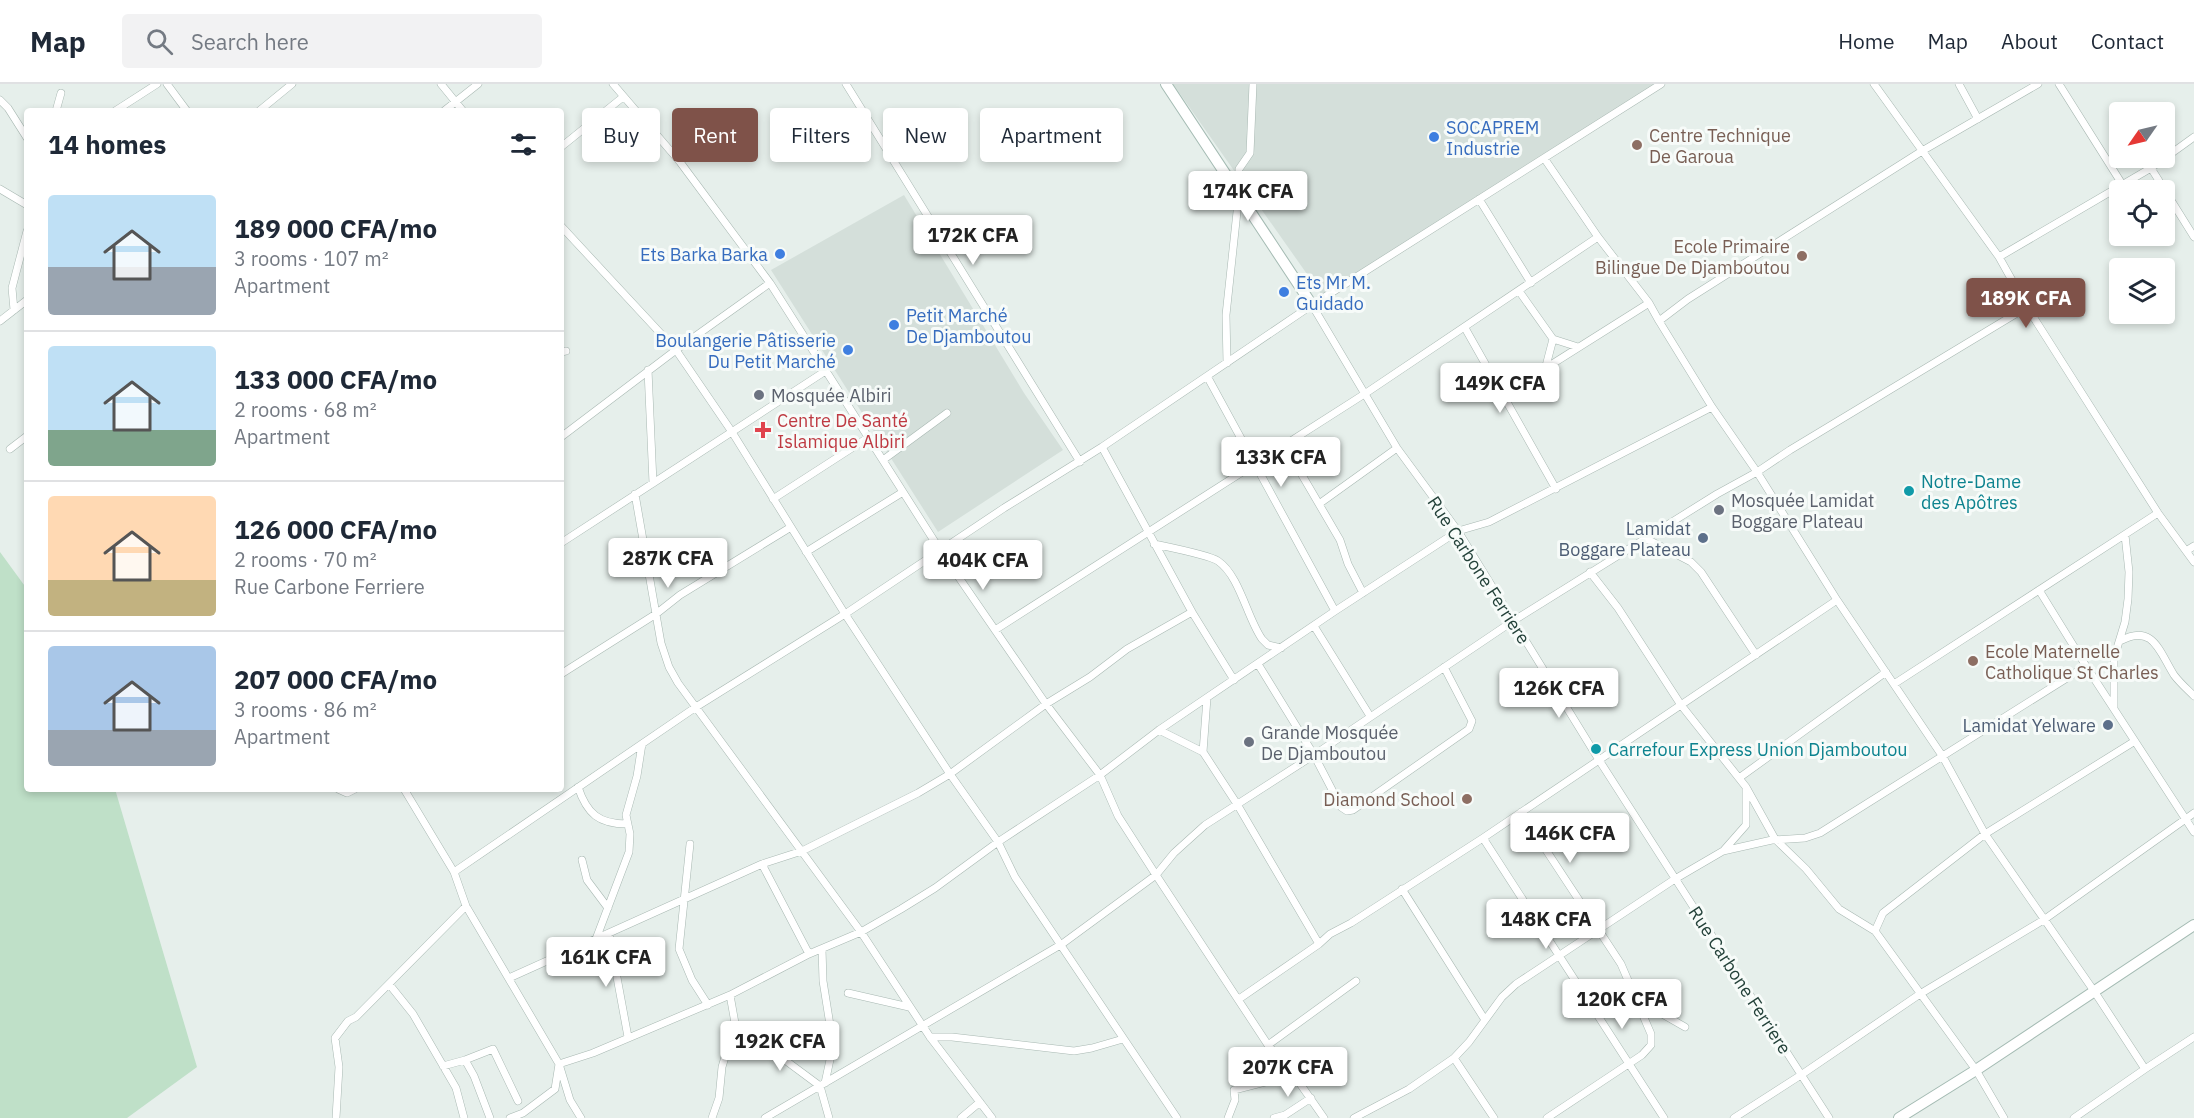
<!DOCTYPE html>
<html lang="en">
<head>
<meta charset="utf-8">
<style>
  :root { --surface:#fff; --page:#f2f2f3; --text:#1f2937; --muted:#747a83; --line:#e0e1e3; --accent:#7f5249 }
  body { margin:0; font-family:"IBM Plex Sans",sans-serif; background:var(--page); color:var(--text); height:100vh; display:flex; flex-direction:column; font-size:22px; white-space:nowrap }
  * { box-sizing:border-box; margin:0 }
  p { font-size:20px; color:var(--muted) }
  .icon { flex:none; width:33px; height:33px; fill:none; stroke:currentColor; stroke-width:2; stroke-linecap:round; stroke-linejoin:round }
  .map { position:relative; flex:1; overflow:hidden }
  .sheet { position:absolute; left:24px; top:24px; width:540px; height:684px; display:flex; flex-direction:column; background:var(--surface); border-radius:6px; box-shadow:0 3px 9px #0003 }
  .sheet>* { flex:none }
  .top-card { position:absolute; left:582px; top:24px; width:570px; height:54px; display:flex; gap:12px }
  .needle { width:39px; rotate:236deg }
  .tools { position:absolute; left:2109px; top:18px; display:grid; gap:12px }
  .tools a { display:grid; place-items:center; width:66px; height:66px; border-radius:6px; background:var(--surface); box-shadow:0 3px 9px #0003; font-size:30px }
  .price { position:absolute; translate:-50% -51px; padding:0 14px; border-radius:6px; background:#fff; color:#222; font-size:20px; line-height:39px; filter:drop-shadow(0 2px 3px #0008) }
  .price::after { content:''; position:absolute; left:50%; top:36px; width:18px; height:14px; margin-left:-9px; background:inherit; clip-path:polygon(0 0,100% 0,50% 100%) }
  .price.active { background:var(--accent); color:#fff }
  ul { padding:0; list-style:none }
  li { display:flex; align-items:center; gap:18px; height:150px; padding:0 24px }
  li+li { border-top:2px solid var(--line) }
  li span { display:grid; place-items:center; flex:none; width:168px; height:120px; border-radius:6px; color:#555 }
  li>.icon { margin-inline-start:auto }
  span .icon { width:72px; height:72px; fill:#fffc; stroke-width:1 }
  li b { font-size:26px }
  h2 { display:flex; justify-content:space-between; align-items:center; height:72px; padding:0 24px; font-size:26px }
  .chip { padding:0 21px; border-radius:6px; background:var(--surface); box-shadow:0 3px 9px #0003; font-size:21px; line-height:54px }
  .chip.active { background:var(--accent); color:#fff }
  header { display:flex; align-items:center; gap:36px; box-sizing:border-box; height:84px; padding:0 30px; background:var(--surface); border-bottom:2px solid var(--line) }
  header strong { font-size:28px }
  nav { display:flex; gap:33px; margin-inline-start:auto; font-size:21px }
  .search { width:420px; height:54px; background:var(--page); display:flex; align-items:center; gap:15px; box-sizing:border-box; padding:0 21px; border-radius:6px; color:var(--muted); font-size:22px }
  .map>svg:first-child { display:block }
</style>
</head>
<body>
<header>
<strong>Map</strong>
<div class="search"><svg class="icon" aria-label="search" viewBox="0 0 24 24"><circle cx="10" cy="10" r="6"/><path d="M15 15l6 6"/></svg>Search here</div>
<nav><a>Home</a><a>Map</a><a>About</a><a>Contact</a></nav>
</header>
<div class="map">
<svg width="2194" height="1034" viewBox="0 0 2194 1034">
  <rect width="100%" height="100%" fill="#e6efeb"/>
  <!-- built -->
  <path fill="#d4dfda" d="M 1173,0 L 1655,0 L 1326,217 Z
    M 904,111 L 1024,309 L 1063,366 L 938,448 L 771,186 Z"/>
  <!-- green -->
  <path fill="#bfe0c8" d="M 0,468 L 27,505 L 27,705 L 115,705 L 197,983 L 127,1034 L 0,1034 Z"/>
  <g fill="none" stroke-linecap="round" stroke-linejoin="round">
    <!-- street casing -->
    <g stroke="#a8b8b2" stroke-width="8">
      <path id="street" d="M 167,0 L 187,27
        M 441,0 L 463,27
        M 613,0 L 680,78 L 770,199 L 940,466 L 1046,620 L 1100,691 L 1118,732 L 1156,791 L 1268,961 L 1294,991 L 1324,1034
        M 846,0 L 1080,378
        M 1874,0 L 1999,173 L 2027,223 L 2158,429 L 2194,478
        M 1959,0 L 1978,35
        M 2038,0 L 1922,67 L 1688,215 L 1659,237 L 1712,323 L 1757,388 L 1837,516 L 1943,673 L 1985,750 L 2094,907 L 2145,985 L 2194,953
        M 2059,0 L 2122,100
        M 0,16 L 8,24 L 27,54
        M 56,27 L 61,9
        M 115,27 L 157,0
        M 259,27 L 292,0
        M 444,27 L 478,0
        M 561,63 L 623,13
        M 1544,74 L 1598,153 L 1649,219 L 1659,237
        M 2151,84 L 2194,153
        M 0,105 L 27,121
        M 1479,115 L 1531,199
        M 561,142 L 676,266 L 732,348 L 845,530 L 950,690 L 998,758 L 1015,793 L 1177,1034
        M 1999,173 L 2151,84 L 2194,53
        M 1519,207 L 1553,255 L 1578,263
        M 1312,221 L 1397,364 L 1458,447 L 1599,676 L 1829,1034
        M 14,226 L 12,204 L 27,147
        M 0,237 L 27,216
        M 1465,244 L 1556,405
        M 561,268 L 566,267
        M 1227,279 L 1226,231 L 1239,109 L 1239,85 L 1250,69 L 1253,0
        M 1546,282 L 1553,255
        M 648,286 L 653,399
        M 1207,292 L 1335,527
        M 1503,311 L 1649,219
        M 561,353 L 676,266 L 770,199
        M 1285,362 L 1340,456 L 1348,480 L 1363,509
        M 1102,363 L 1192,528 L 1234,596
        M 10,365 L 27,352
        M 883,376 L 947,329
        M 635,410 L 661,559 L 669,583 L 678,599 L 861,848 L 930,953 L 992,1034
        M 773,415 L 869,353
        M 1319,420 L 1397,364
        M 1645,454 L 1691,478 L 1701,488 L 1756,571
        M 561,459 L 827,286
        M 1154,460 C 1168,463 1209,471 1218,477 C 1240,492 1247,534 1262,555 L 1268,561 L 1281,564
        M 2186,467 L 2194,462
        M 806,468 L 903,408
        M 1590,488 L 1618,524 L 1681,621 L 1746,703 L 1775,755 L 1806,785 L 1839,825 L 1875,847 L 1976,986 L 2004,1034
        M 2039,506 L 2086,582 L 2194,748
        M 1314,542 L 1370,632
        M 995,546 L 1366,309 L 1598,153
        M 2120,557 C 2153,539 2159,567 2174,591 C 2180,599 2187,605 2194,612
        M 1258,580 L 1314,671 L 1341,723 L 1347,727 L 1353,726 L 1469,645 L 1472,637 L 1444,583
        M 561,590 L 656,530 L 680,511 L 791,443
        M 1894,600 L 2158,429
        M 2114,623 L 2114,574 L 2125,538 L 2128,515 L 2129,488 L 2125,451
        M 1159,646 L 1203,668 L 1237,720 L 1319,860
        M 1203,668 L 1207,614
        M 1739,694 L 1886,588
        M 578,703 C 587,730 599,740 627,740
        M 338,705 L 347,709 L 355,705
        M 404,705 L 454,788 L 466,822 L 559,980 L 570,1016 L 581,1034
        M 1521,728 L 1621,880 L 1651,950 L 1651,961 L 1642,971 L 1547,1034
        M 1483,754 L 1664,1034
        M 690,760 L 679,865 L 692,896 L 708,921
        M 1724,766 L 1746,741 L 1746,704
        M 582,776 L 587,796 L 608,824
        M 762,780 L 809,870
        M 454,788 L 696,623 L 845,530 L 1004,424 L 1102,363 L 1312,221 L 1661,0
        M 1402,805 L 1485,936
        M 1875,847 L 1883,829 L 1985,750 L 2135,657
        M 609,850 L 628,953
        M 596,855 L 629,768 L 630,750 L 626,731 L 637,692 L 642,660
        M 822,865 L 823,897 L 830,941 L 834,957 L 825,999
        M 509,894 L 762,780 L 802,767 L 918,709 L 950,690 L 1046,620 L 1090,593 L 1127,565 L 1192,528
        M 389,900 L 413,930 L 456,1004 L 464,1034
        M 848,909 L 909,923
        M 1239,915 L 1319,860 L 1330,850 L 1351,839 L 1483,754 L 1837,516
        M 1636,915 L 1685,943
        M 735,939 L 820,1002 L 829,1034
        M 930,953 L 952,953 L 1074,967 L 1092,964 L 1123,955
        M 1268,961 L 1356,897
        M 1454,974 L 1494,1034
        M 465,976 L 474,992 L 490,1034
        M 443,982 L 465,976 L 493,965 L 518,1017
        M 336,1034 L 339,983 L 335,954 L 348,937 L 356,933 L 466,822
        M 510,1034 L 523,1029 L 555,1005 L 559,980 L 593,969 L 730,911 L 809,870 L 861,848 L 901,825 L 935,804 L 998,758 L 1100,691 L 1159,646 L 1335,527 L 1458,447 L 1489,438 L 1712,323
        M 712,1034 L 719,1014 L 722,983 L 725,973 L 735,956 L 735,939 L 730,911
        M 765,1034 L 1062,860 L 1156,791 L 1174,769 L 1205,741 L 1314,671 L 1513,537 L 1717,410 L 1757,388 L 1790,366 L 2027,223
        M 961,1034 L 980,1018
        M 1228,1034 L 1235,1016 L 1234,1006 L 1294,991
        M 1274,1034 L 1285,1031 L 1311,1014
        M 1354,1034 L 1409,1005 L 1454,974 L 1469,958 L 1502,913 L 1516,900 L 1675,795 L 1723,767 L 1772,756 L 1805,754 L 1820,749 L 2086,582
        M 1734,1034 L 1801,991 L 1920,910 L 2045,835 L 2194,729
        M 2074,1034 L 2145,985"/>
    </g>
    <!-- secondary casing -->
    <g stroke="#a4bbb3" stroke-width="12">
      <path id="secondary" d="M 1166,0 L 1312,221
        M 1899,1034 L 1976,986 L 2194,841"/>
    </g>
    <!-- street -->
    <use href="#street" stroke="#fff" stroke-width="7"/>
    <!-- secondary -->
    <use href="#secondary" stroke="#fff" stroke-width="10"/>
  </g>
  <!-- markers -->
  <g fill="#3f7fe0" stroke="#f7fbf9" stroke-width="2">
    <circle cx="1434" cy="53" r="6"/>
    <circle cx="780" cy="170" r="6"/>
    <circle cx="1284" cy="208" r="6"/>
    <circle cx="894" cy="241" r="6"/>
    <circle cx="848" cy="266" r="6"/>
  </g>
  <g fill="#8d6e63" stroke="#f7fbf9" stroke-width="2">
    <circle cx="1637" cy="61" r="6"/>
    <circle cx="1802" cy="172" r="6"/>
    <circle cx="1973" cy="577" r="6"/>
    <circle cx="1467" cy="715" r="6"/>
  </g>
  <g fill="#6b7280" stroke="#f7fbf9" stroke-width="2">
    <circle cx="759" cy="311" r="6"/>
    <circle cx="1719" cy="426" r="6"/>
    <circle cx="1249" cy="658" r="6"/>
  </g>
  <path fill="#e0444e" stroke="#f7fbf9" stroke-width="2" d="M760 337h6v6h6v6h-6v6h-6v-6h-6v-6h6z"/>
  <g fill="#0f9aa8" stroke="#f7fbf9" stroke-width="2">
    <circle cx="1909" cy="407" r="6"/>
    <circle cx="1596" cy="665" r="6"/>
  </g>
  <g fill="#5c6f8a" stroke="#f7fbf9" stroke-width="2">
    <circle cx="1703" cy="454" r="6"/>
    <circle cx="2108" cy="641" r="6"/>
  </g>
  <g text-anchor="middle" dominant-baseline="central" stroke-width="6" stroke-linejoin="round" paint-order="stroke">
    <!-- shop labels -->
    <g font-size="18" fill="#366cbe" stroke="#f7fbf9" text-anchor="start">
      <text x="1446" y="43">SOCAPREM<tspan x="1446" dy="21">Industrie</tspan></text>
      <text x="768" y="170" text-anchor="end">Ets Barka Barka</text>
      <text x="1296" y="198">Ets Mr M.<tspan x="1296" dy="21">Guidado</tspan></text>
      <text x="906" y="231">Petit Marché<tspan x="906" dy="21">De Djamboutou</tspan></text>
      <text x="836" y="256" text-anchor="end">Boulangerie Pâtisserie<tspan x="836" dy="21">Du Petit Marché</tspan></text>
    </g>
    <!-- education labels -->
    <g font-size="18" fill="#785e54" stroke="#f7fbf9" text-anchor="start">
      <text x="1649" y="51">Centre Technique<tspan x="1649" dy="21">De Garoua</tspan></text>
      <text x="1790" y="162" text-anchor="end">Ecole Primaire<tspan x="1790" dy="21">Bilingue De Djamboutou</tspan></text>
      <text x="1985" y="567">Ecole Maternelle<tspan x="1985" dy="21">Catholique St Charles</tspan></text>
      <text x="1455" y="715" text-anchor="end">Diamond School</text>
    </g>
    <!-- worship labels -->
    <g font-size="18" fill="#5b616d" stroke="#f7fbf9" text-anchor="start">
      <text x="771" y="311">Mosquée Albiri</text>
      <text x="1731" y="416">Mosquée Lamidat<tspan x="1731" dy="21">Boggare Plateau</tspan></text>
      <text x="1261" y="648">Grande Mosquée<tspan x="1261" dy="21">De Djamboutou</tspan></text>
    </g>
    <!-- health labels -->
    <g font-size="18" fill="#be3a42" stroke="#f7fbf9" text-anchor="start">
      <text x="777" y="336">Centre De Santé<tspan x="777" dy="21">Islamique Albiri</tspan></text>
    </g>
    <!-- culture labels -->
    <g font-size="18" fill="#0d838f" stroke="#f7fbf9" text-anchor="start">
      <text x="1921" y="397">Notre-Dame<tspan x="1921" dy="21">des Apôtres</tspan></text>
      <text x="1608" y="665">Carrefour Express Union Djamboutou</text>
    </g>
    <!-- service labels -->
    <g font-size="18" fill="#4e5e75" stroke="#f7fbf9" text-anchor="end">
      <text x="1691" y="444">Lamidat<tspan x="1691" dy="21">Boggare Plateau</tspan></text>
      <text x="2096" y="641">Lamidat Yelware</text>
    </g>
    <!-- street labels -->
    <g font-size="18" fill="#24423a" stroke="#f7fbf9">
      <text transform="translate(1479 486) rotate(57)">Rue Carbone Ferriere</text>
      <text transform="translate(1740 896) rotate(57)">Rue Carbone Ferriere</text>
    </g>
  </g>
</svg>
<div class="tools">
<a><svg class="needle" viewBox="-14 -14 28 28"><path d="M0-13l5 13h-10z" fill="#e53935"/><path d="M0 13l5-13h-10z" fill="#747a83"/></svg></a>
<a><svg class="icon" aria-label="locate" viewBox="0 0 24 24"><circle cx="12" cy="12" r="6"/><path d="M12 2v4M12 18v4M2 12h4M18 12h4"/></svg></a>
<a><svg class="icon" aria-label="layers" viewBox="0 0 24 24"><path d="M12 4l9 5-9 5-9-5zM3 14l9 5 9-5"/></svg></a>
</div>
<b class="price" style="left:1248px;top:138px">174K CFA</b>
<b class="price" style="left:973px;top:182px">172K CFA</b>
<b class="price active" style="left:2026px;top:245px">189K CFA</b>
<b class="price" style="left:1500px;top:330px">149K CFA</b>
<b class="price" style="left:1281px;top:404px">133K CFA</b>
<b class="price" style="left:668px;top:505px">287K CFA</b>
<b class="price" style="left:983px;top:507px">404K CFA</b>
<b class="price" style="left:1559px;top:635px">126K CFA</b>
<b class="price" style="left:1570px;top:780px">146K CFA</b>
<b class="price" style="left:1546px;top:866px">148K CFA</b>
<b class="price" style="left:606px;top:904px">161K CFA</b>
<b class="price" style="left:1622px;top:946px">120K CFA</b>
<b class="price" style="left:780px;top:988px">192K CFA</b>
<b class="price" style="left:1288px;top:1014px">207K CFA</b>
<div class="top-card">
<a class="chip">Buy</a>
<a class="chip active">Rent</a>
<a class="chip">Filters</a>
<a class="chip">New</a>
<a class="chip">Apartment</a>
</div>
<section class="sheet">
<h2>14 homes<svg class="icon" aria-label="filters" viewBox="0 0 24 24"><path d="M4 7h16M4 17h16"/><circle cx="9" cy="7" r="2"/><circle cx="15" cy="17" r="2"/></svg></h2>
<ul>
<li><span style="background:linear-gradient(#bfe0f5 60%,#9aa5b1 0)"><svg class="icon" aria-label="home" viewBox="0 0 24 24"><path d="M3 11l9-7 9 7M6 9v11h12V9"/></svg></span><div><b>189 000 CFA/mo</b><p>3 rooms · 107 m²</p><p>Apartment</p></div></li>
<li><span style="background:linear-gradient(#bfe0f5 70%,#7fa58c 0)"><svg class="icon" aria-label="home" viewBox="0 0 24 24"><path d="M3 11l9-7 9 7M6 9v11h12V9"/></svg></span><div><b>133 000 CFA/mo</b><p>2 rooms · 68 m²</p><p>Apartment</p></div></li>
<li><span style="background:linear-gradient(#ffd9b3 70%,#c2b280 0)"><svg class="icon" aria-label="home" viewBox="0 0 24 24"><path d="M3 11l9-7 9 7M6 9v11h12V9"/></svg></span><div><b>126 000 CFA/mo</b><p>2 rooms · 70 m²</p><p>Rue Carbone Ferriere</p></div></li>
<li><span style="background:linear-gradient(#a9c7e8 70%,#9aa5b1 0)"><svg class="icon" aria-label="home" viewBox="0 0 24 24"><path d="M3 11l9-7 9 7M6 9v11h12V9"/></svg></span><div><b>207 000 CFA/mo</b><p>3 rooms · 86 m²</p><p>Apartment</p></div></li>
</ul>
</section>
</div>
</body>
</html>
